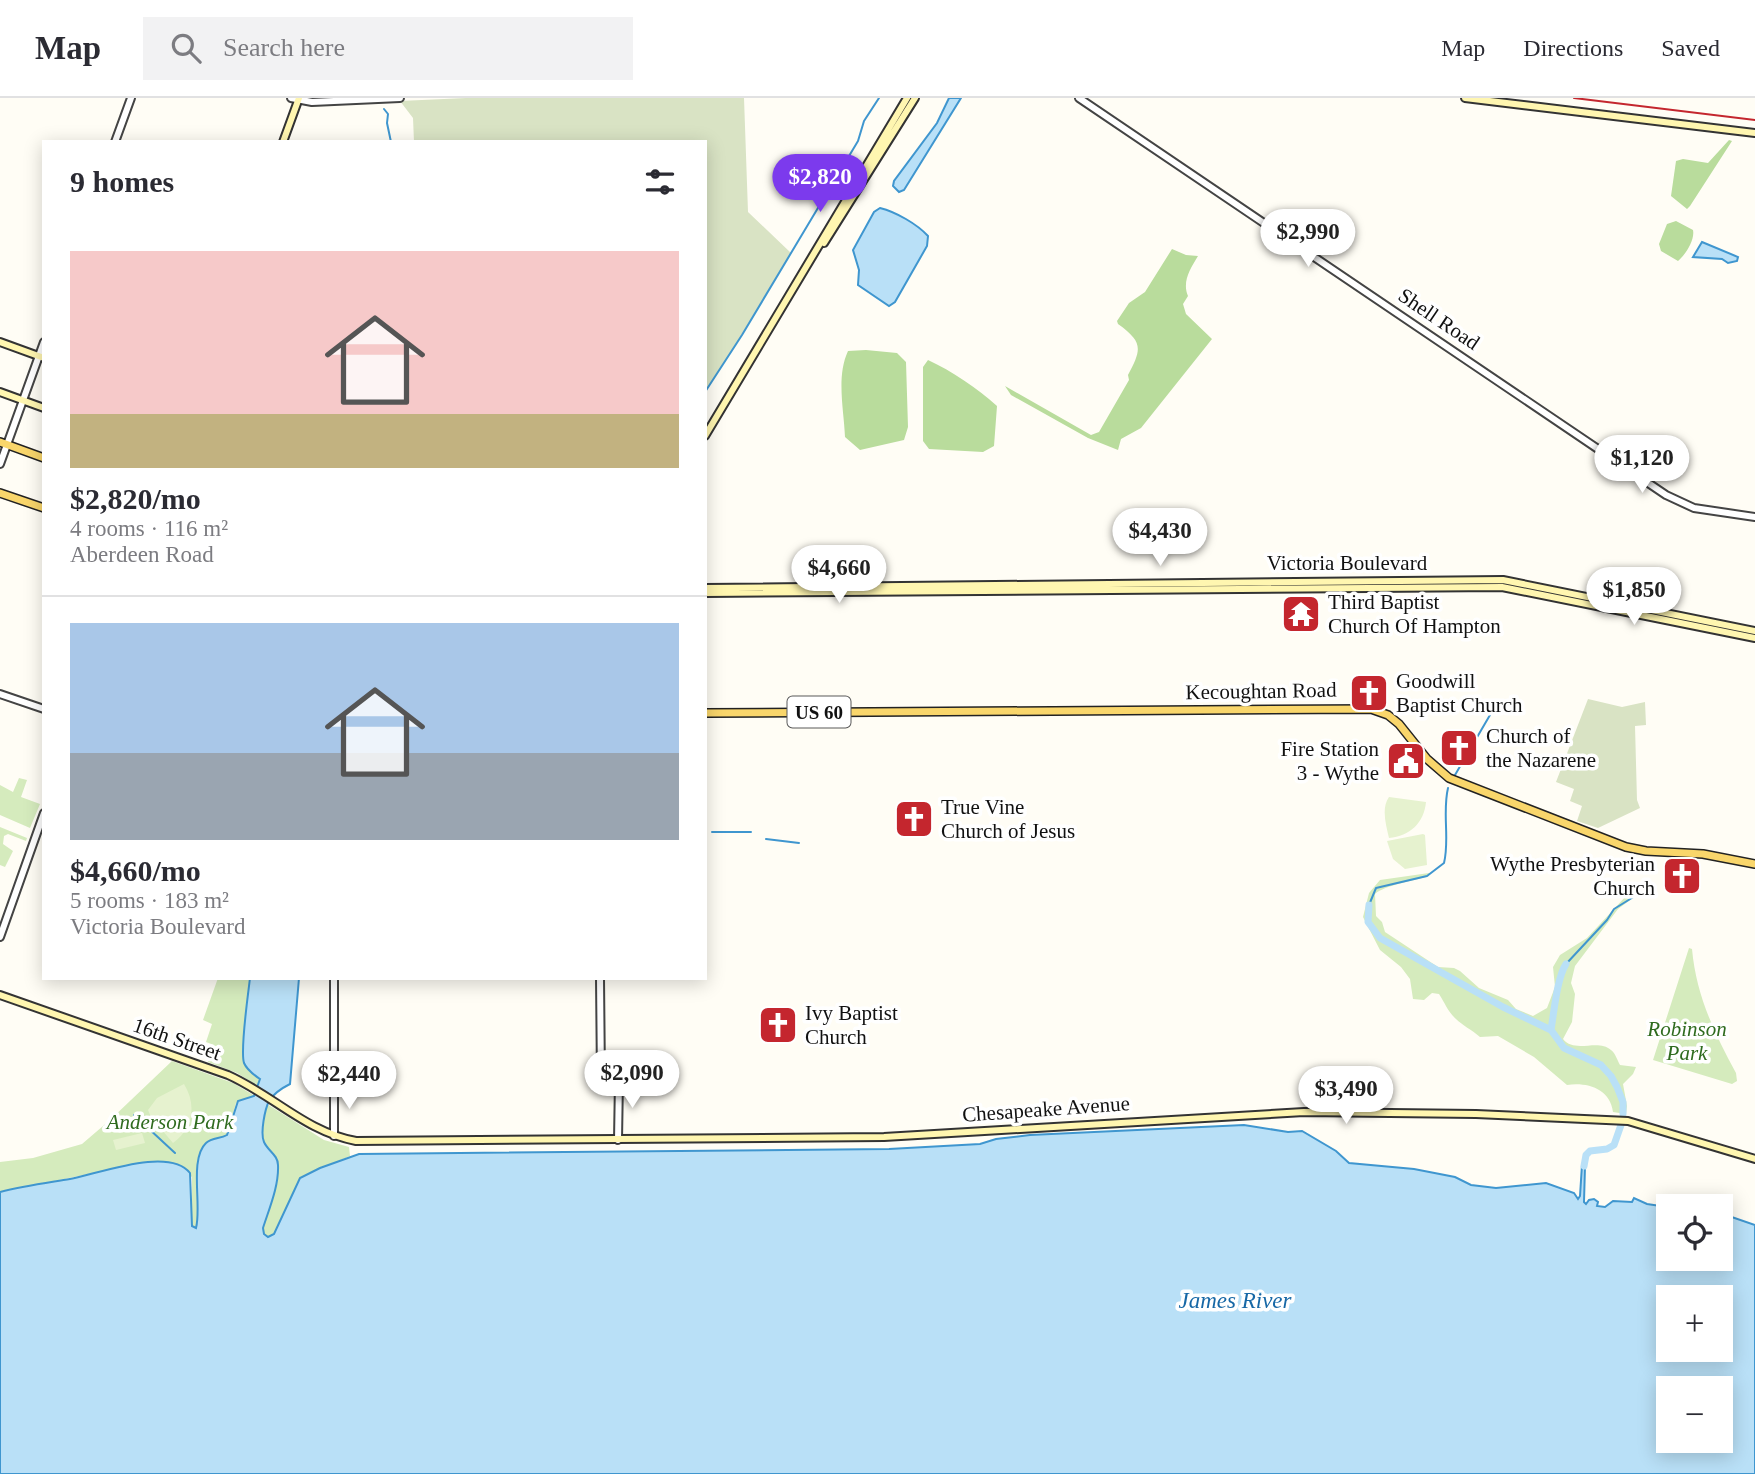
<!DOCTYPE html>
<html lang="en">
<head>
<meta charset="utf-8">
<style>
  :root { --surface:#fff; --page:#f2f2f3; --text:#2b2b33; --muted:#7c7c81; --line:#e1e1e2; --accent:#7c3aed }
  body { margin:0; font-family:"Times New Roman",serif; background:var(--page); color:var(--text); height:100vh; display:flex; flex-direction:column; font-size:26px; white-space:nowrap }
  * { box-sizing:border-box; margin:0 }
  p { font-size:23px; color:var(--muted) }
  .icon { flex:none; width:38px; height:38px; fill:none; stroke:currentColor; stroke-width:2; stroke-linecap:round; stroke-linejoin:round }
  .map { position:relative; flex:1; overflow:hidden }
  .drawer { position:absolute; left:42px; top:42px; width:665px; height:840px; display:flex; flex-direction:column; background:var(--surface); border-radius:0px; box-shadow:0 4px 18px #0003 }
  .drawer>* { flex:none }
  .tools { position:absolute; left:1656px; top:1096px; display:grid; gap:14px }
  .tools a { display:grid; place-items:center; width:77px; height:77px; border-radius:0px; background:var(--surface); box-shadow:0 4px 18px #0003; font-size:35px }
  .price { position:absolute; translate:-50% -60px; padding:0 16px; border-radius:24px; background:#fff; color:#222; font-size:23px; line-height:46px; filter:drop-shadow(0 2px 4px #0008) }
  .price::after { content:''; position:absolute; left:50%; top:42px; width:21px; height:16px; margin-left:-10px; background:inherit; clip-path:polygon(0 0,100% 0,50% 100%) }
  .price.current { background:var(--accent); color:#fff }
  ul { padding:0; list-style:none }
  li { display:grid; align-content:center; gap:14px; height:371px; padding:0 28px }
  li+li { border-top:2px solid var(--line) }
  li span { display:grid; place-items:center; height:217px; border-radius:0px; color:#555 }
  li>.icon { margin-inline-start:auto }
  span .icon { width:126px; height:126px; fill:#fffc; stroke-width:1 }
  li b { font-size:30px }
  h2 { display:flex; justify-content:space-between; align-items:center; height:84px; padding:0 28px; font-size:30px }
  header { display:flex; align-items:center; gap:42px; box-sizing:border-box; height:98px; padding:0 35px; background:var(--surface); border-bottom:2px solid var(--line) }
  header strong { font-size:33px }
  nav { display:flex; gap:38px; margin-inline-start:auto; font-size:24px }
  .search { width:490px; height:63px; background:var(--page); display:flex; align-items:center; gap:18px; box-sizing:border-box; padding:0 24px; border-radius:0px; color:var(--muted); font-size:26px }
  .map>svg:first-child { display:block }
</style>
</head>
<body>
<header>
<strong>Map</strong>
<div class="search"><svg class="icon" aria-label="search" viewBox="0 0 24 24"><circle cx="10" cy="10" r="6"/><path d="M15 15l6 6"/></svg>Search here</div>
<nav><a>Map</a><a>Directions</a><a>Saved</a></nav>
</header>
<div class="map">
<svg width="1755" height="1376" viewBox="0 0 1755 1376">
  <rect width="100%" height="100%" fill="#fffdf5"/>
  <!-- green -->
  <path fill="#d5ebbd" d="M 19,680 L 27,682 L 21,699 L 40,706 L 30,730 L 0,717 L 0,687 L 13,694 Z
    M 0,729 L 27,740 L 26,743 L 8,736 L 4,738 L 3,746 L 13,753 L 5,769 L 0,767 Z
    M 1429,775 L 1429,778 C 1414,783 1385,787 1375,796 L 1376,818 L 1382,824 L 1385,834 L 1438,869 L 1454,870 L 1460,873 L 1479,890 L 1508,902 L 1516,911 L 1533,918 L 1547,910 L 1555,889 L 1553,869 L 1560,857 L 1587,840 L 1627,797 L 1637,797 L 1618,811 L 1575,868 L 1571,885 L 1575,896 L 1572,924 L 1563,941 C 1575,956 1598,940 1611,952 C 1616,956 1617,962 1620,967 L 1636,969 L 1633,976 L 1623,986 L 1627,1008 L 1626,1016 L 1613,1014 C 1610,991 1588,984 1567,987 L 1534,959 L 1498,938 L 1480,939 C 1472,932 1462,927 1456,921 C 1448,914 1445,905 1439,896 L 1432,895 L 1424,902 L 1413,901 L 1410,881 L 1401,869 L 1380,852 L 1363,819 L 1369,795 L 1380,782 Z
    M 1689,850 L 1692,851 C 1696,896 1714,935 1736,975 L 1737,983 L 1732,986 L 1653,962 Z
    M 218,880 L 250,880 L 245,920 L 254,977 L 260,981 L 259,989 L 237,975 L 208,964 L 214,947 L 206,944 L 212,926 L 203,922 Z
    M 172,963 L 233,985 L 255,998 L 236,1005 L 227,1037 L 207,1044 L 196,1130 L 192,1128 L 192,1079 L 176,1067 L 148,1064 L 0,1094 L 0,1064 L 33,1060 L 82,1046 L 110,1022 Z
    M 267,1006 L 324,1042 L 349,1049 L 350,1058 L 300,1080 L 274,1136 L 268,1139 L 264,1136 L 263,1130 L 275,1091 L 277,1062 L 263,1041 L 263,1023 Z"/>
  <!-- forest -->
  <path fill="#b9dc9c" d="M 1729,42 L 1732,43 L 1690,108 L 1687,111 L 1671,98 L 1676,63 L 1683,61 L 1708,65 Z
    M 1676,123 L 1693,132 C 1695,142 1686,156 1678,163 L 1661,153 L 1659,146 L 1667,126 Z
    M 1172,151 L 1186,157 L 1198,158 C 1190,171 1182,184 1188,198 L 1183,206 L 1186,216 L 1212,241 L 1141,330 L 1121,341 L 1118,352 L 1088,340 L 1011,297 L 1005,288 L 1091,337 L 1099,334 L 1129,282 L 1128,277 C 1142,251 1143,244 1118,226 L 1117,223 L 1129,205 L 1145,194 Z
    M 866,252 L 897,255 L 906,264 L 908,329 L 904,342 L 860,352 L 845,339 C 844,312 836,279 848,253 Z
    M 928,262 C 952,273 977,290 997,308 L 994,348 L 983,354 L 929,351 L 923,343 L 923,269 Z"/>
  <!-- cemetery -->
  <path fill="#d9e3c4" d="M 466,0 L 744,0 L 748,114 L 791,155 L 742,237 L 705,294 L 705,44 L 414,44 L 413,20 L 400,3 Z
    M 1588,601 L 1622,609 L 1645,604 L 1646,627 L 1635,628 L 1637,702 L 1640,710 L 1598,730 L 1577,723 L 1582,708 L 1570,703 L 1574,691 L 1556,684 Z"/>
  <!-- pitch -->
  <path fill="#e6f2cf" d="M 1389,699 L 1426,704 C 1424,725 1410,738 1389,740 C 1386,727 1381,710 1389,699 Z
    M 1423,736 L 1425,737 L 1427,767 L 1405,771 L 1393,761 L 1387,743 Z
    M 184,986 C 197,1007 193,1030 173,1045 L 151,1019 L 148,1012 L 157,1000 Z
    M 142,1035 L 145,1045 L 116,1052 L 113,1042 Z"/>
  <!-- water -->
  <path fill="#b9e0f7" stroke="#3f96cf" stroke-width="2" fill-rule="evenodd" d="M 949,0 L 961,0 L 904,92 L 899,94 L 893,88 L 894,83 L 937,25 Z
    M 880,110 C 896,114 917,126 928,138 L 927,148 L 895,204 L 889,208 L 858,187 L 859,172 L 853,152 L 874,114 Z
    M 1702,144 L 1738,159 L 1737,163 L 1728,165 L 1722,161 L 1693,159 Z
    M 250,880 L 299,880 L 290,986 C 282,990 274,995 269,1003 C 265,1011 260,1035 264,1044 C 268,1053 278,1057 278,1067 C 279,1088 269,1111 263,1130 L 264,1136 L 268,1139 L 274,1136 L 300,1080 L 320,1070 L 359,1056 L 889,1051 L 980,1046 L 996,1041 L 1030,1037 L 1244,1027 L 1288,1034 L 1302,1033 L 1336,1053 L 1349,1065 L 1414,1071 L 1455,1079 L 1471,1087 L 1496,1090 L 1546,1085 L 1574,1095 L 1578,1101 L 1580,1098 L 1582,1067 L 1585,1068 L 1584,1104 L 1586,1106 L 1589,1102 L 1594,1101 L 1598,1104 L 1597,1108 L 1605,1109 L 1613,1103 L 1632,1104 L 1634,1100 L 1647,1106 L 1668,1109 L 1668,1160 L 1720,1160 L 1720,1115 L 1755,1127 L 1755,1376 L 0,1376 L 0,1094 C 23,1088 46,1085 70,1081 C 98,1076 169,1048 190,1075 L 192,1128 L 196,1130 C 202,1108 189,1061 206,1045 C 212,1039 220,1041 227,1037 L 238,1003 L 254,998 L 260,981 C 254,977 247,972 244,965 C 240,952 248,897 250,880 ZM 1668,1199 L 1720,1199 L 1720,1251 L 1668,1251 ZM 1668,1290 L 1720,1290 L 1720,1342 L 1668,1342 Z"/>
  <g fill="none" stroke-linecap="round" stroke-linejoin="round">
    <!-- stream -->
    <path stroke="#3f96cf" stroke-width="2" d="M 384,11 L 388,16 L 387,25 L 391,44
      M 705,294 L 742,237 L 858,43 L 864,23 L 879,0
      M 1455,677 L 1490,617
      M 712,734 L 751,734
      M 766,741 L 799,745
      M 1369,807 L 1376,790 L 1427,778 L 1444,765 C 1450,741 1442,715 1448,690
      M 1566,866 L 1607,822 L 1614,811 L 1648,790
      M 134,1017 L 175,1055"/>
    <!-- river -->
    <path stroke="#b9e0f7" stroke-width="7" d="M 1369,807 L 1368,824 L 1380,840 L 1503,909 L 1551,932 L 1564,950 L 1601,967 L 1611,978 L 1617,989 L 1623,1004 L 1623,1016
      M 1551,932 C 1554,914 1557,880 1566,866
      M 1584,1068 L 1586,1057 L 1590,1053 L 1607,1051 L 1614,1047 L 1621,1027"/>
    <!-- tertiary casing -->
    <g stroke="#444" stroke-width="10">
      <path id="tertiary" d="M 291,0 L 312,4 L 400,0
        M 1079,0 L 1666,397 L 1694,410 L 1755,419
        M 115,44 L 131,0
        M 0,366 L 44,244
        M 0,596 L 44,611
        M 0,839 L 44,715
        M 600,880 L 601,982 L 619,982 L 618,1042
        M 334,1038 L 334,880"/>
    </g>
    <!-- secondary casing -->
    <g stroke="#333" stroke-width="10">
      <path id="secondary" d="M 1465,0 L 1755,35
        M 283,44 L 299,0
        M 824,145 L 915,0
        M 0,244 L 44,260
        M 0,294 L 44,310
        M 705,338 L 907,0
        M 705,490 L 1503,482 L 1755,533
        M 705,495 L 1502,489 L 1755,540
        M 0,897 L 228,977 C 273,997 306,1034 356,1043 L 884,1039 L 1304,1014 L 1476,1016 L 1628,1023 L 1755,1061"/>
    </g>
    <!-- primary casing -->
    <g stroke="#222" stroke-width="10">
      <path id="primary" d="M 0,344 L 44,360
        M 0,395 L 44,410
        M 705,615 L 1371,611 L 1388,617 L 1399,626 L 1427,661 L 1449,680 L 1626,749 L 1646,753 L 1703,756 L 1755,766"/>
    </g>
    <!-- tertiary -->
    <use href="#tertiary" stroke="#fff" stroke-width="6"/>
    <!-- secondary -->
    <use href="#secondary" stroke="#fff6b0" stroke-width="6"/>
    <!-- primary -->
    <use href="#primary" stroke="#f9d66b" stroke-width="7"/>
    <!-- rail -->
    <path stroke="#c4262e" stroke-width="2" d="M 1574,0 L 1755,22"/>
  </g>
  <!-- icons -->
  <defs>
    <g id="temple-square" transform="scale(2.0125)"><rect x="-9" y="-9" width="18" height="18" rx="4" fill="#c4262e" stroke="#fff"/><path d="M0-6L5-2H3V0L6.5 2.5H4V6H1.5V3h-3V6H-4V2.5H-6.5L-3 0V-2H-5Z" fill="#fff"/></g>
    <g id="church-square" transform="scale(2.0125)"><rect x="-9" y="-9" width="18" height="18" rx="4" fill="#c4262e" stroke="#fff"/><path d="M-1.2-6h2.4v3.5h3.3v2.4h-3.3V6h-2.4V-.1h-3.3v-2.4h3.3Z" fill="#fff"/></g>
    <g id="civic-square" transform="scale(2.0125)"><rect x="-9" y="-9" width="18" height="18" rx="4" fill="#c4262e" stroke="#fff"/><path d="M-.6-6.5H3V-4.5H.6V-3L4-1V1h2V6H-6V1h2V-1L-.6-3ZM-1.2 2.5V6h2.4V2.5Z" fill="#fff"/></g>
  </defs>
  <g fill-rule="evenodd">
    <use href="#temple-square" x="1301" y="516"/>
    <use href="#church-square" x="1369" y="595"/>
    <use href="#church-square" x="1459" y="650"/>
    <use href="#civic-square" x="1406" y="663"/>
    <use href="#church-square" x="914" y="721"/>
    <use href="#church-square" x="1682" y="778"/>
    <use href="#church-square" x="778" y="927"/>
  </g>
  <g text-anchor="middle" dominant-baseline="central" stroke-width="7" stroke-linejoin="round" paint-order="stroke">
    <!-- shield labels -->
    <rect fill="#fff" stroke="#585858" stroke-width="2" x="787.5" y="598.5" width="63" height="31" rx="5"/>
    <g font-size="19" font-weight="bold" fill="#111">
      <text x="819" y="614">US 60</text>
    </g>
    <!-- street labels -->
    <g font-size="21" fill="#111" stroke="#fff">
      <text transform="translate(1439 221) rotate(34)">Shell Road</text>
      <text x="1347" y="465">Victoria Boulevard</text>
      <text transform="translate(1261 593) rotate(-1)">Kecoughtan Road</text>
      <text transform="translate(177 941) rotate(19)">16th Street</text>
      <text transform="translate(1046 1011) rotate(-4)">Chesapeake Avenue</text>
    </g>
    <!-- poi labels -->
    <g font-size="21" fill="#111" stroke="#fff" text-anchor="start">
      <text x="1328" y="504">Third Baptist<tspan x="1328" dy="24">Church Of Hampton</tspan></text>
      <text x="1396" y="583">Goodwill<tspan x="1396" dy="24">Baptist Church</tspan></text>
      <text x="1486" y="638">Church of<tspan x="1486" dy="24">the Nazarene</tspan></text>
      <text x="1379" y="651" text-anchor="end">Fire Station<tspan x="1379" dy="24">3 - Wythe</tspan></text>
      <text x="941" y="709">True Vine<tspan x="941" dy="24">Church of Jesus</tspan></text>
      <text x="1655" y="766" text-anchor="end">Wythe Presbyterian<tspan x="1655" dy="24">Church</tspan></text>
      <text x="805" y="915">Ivy Baptist<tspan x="805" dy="24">Church</tspan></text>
    </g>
    <!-- park labels -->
    <g font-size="21" font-style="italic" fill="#2f6b1f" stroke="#fff">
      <text x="1687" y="931">Robinson<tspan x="1687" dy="24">Park</tspan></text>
      <text x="170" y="1024">Anderson Park</text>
    </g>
    <!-- water labels -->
    <g font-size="23" font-style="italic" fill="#1768a6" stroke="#fff">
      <text x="1235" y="1202">James River</text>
    </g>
  </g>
</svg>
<div class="tools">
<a><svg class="icon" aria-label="locate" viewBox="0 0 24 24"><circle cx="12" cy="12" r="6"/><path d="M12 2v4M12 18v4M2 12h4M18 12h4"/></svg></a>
<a>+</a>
<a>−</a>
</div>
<b class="price current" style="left:820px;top:116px">$2,820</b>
<b class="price" style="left:1308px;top:171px">$2,990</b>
<b class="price" style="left:1642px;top:397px">$1,120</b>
<b class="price" style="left:1160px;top:470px">$4,430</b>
<b class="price" style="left:839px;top:507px">$4,660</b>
<b class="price" style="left:1634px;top:529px">$1,850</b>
<b class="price" style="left:632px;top:1012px">$2,090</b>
<b class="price" style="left:349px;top:1013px">$2,440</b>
<b class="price" style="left:1346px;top:1028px">$3,490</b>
<section class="drawer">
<h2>9 homes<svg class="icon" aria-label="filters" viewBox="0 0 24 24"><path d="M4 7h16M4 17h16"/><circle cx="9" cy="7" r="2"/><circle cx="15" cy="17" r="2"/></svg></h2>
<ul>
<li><span style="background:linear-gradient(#f6c9c9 75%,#c2b280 0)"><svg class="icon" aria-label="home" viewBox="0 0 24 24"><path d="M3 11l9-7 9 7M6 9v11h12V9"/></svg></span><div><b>$2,820/mo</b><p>4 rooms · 116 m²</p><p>Aberdeen Road</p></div></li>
<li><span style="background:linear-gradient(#a9c7e8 60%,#9aa5b1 0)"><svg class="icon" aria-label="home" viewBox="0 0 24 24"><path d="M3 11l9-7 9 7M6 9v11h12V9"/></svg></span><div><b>$4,660/mo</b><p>5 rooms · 183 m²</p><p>Victoria Boulevard</p></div></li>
</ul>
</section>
</div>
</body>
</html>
